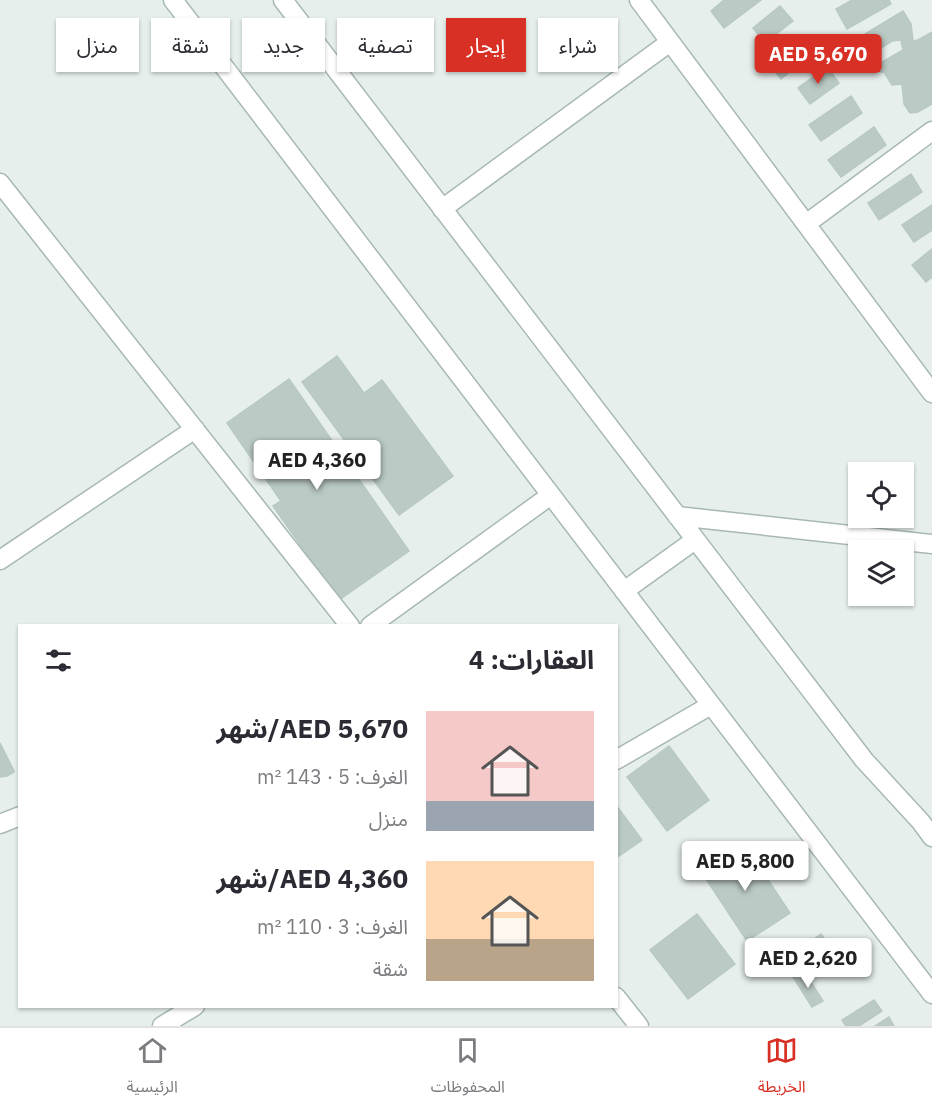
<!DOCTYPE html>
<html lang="ar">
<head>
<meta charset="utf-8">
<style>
  :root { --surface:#fff; --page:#f7f7f7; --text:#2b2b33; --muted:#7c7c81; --line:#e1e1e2; --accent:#d93025 }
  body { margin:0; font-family:"IBM Plex Sans","Noto Sans Arabic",sans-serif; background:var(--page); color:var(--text); direction:rtl; height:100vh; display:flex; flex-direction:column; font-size:22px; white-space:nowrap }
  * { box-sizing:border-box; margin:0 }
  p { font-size:20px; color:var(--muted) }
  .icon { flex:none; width:33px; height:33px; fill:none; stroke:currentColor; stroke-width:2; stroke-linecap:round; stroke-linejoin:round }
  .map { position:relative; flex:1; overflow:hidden; direction:ltr }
  .sheet { position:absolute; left:18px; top:624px; width:600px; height:384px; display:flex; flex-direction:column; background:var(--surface); border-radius:0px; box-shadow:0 2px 4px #0004; direction:rtl }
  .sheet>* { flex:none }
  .banner { position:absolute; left:18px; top:18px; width:600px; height:54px; direction:rtl; display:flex; gap:12px }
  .tools { position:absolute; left:848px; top:462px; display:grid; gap:12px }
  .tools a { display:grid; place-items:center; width:66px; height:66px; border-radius:0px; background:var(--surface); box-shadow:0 2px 4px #0004; font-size:30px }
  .price { position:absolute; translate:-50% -51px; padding:0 14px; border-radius:6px; background:#fff; color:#222; font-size:20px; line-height:39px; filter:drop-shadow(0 2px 3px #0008) }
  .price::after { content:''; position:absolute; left:50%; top:36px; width:18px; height:14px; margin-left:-9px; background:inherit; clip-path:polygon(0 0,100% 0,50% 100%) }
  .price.selected { background:var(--accent); color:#fff }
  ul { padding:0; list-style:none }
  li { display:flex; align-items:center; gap:18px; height:150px; padding:0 24px }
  li span { display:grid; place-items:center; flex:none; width:168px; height:120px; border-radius:0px; color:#555 }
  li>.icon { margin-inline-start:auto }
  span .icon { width:72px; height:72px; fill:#fffc; stroke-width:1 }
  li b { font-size:26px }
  h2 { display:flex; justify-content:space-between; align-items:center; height:72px; padding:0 24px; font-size:26px }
  .tag { padding:0 21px; border-radius:0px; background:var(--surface); box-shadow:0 2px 4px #0004; font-size:21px; line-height:54px }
  .tag.selected { background:var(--accent); color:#fff }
  .tabs { display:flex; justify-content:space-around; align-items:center; height:84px; border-top:2px solid var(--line); background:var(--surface); font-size:16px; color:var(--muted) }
  .tabs a { display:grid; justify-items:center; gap:3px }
  .tabs .selected { color:var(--accent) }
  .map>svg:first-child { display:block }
</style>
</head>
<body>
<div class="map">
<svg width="932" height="1026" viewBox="0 0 932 1026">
  <rect width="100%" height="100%" fill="#e6efeb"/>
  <!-- building -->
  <path fill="#bbcac4" stroke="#b8c9c2" stroke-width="1.5" d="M 724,0 L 761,0 L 724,28 L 711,11 Z
    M 852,0 L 889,0 L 891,4 L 847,29 L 836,9 Z
    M 780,6 L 793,21 L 765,43 L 753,28 Z
    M 903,11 L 911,24 L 913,41 L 918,40 L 932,32 L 932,104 L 918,112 L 910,113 L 904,104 L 902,84 L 892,85 L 884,72 L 880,72 L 879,64 L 903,50 L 901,40 L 892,41 L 871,54 L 864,55 L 855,40 Z
    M 803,36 L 815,51 L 781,79 L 769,64 Z
    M 827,67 L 839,83 L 810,104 L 798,88 Z
    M 851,96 L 862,113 L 821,141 L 809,125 Z
    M 874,127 L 886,145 L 841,177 L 828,160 Z
    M 911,174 L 922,192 L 879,220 L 868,203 Z
    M 932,205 L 932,230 L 914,242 L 902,225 Z
    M 932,249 L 932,277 L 926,282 L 912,265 Z
    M 337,356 L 364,393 L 382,380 L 453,476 L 399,515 L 302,382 Z
    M 289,379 L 409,551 L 339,600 L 273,506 L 281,501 L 227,423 Z
    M 0,743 L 14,771 L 14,772 L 7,776 L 0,777 Z
    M 669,746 L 709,800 L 667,831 L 627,777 Z
    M 616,805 L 642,840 L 616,858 Z
    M 743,842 L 790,913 L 747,941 L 700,870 Z
    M 697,914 L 735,964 L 688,999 L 650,950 Z
    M 821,934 L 832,949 L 805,968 L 794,953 Z
    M 803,970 L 823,1001 L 812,1007 L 793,977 Z
    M 874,1000 L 882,1011 L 859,1026 L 846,1026 L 842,1020 Z
    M 889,1017 L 894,1026 L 875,1026 Z"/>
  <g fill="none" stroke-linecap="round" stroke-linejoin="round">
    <!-- minor casing -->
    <g stroke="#a8b8b2" stroke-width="21">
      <path id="minor" d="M 173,0 L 932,994
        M 283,0 L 864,760 L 921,822 L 932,837
        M 639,0 L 932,393
        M 0,183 L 350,626
        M 442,209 L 670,42
        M 806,224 L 932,131
        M 677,516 L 932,544
        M 0,560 L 195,429
        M 624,591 L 695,540
        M 370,626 L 551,495
        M 616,760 L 711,705
        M 0,824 L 20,816
        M 616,997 L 639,1026
        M 162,1026 L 195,1006"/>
    </g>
    <!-- minor -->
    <use href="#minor" stroke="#fff" stroke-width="18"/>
  </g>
</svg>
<div class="tools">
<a><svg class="icon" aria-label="locate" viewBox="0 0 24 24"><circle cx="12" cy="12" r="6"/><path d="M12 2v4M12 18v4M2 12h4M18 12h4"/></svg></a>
<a><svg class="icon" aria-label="layers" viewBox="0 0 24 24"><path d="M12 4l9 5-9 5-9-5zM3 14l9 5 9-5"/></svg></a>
</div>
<b class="price selected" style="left:818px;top:85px">AED 5,670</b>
<b class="price" style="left:317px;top:491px">AED 4,360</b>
<b class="price" style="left:745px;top:892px">AED 5,800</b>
<b class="price" style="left:808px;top:989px">AED 2,620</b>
<div class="banner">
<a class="tag">شراء</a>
<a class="tag selected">إيجار</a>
<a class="tag">تصفية</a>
<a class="tag">جديد</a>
<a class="tag">شقة</a>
<a class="tag">منزل</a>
</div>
<section class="sheet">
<h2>العقارات: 4<svg class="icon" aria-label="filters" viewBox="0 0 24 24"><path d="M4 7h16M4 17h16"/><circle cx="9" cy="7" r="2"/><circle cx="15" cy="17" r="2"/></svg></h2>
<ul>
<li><span style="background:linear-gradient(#f6c9c9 75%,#9aa5b1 0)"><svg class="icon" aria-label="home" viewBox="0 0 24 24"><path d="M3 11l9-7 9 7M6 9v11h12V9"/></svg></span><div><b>AED 5,670/شهر</b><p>الغرف: 5 · 143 m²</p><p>منزل</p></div></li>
<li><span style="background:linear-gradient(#ffd9b3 65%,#b9a48a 0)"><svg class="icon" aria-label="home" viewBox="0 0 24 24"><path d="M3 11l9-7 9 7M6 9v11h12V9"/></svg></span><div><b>AED 4,360/شهر</b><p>الغرف: 3 · 110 m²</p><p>شقة</p></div></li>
</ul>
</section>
</div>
<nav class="tabs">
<a class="selected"><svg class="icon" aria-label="map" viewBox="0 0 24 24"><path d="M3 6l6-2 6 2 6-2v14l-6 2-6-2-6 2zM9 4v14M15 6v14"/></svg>الخريطة</a>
<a><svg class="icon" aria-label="saved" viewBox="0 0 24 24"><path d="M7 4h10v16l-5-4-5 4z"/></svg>المحفوظات</a>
<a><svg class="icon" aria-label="home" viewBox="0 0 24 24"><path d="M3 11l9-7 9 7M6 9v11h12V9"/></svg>الرئيسية</a>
</nav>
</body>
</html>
